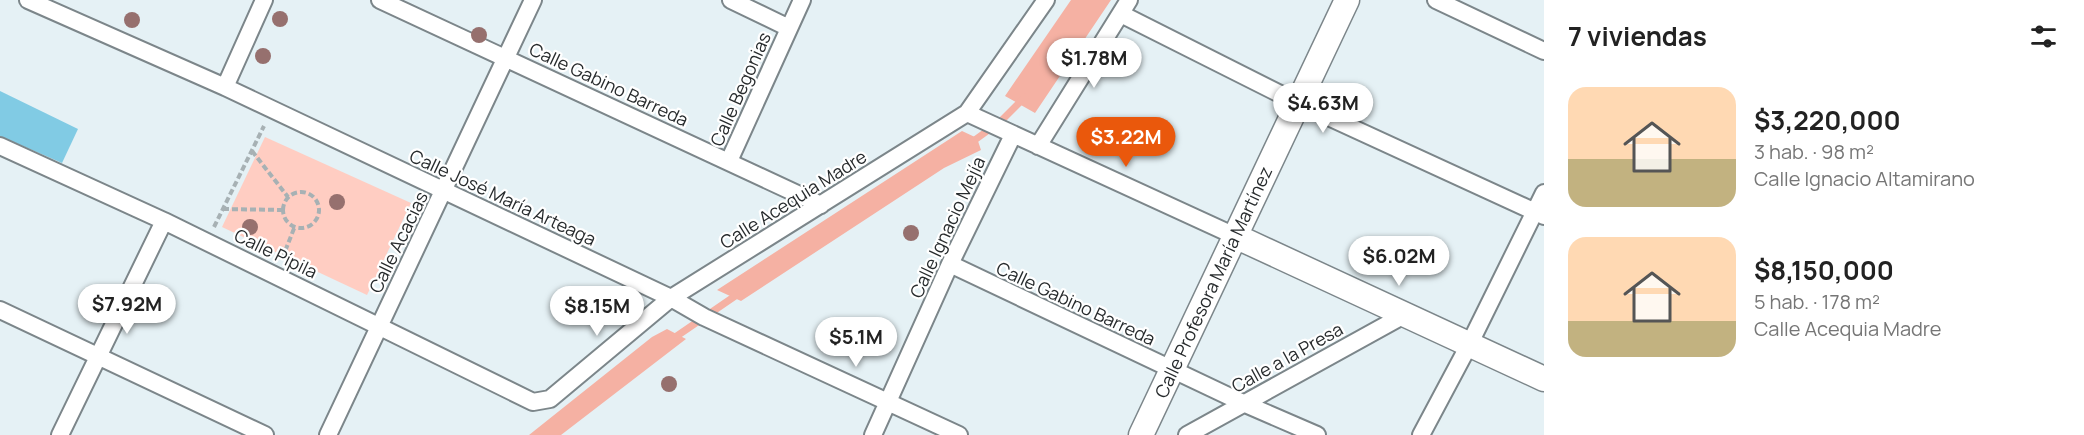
<!DOCTYPE html>
<html lang="es">
<head>
<meta charset="utf-8">
<style>
  :root { --surface:#fff; --page:#f6f6f6; --text:#222; --muted:#767676; --accent:#ea580c }
  body { margin:0; font-family:Manrope,sans-serif; background:var(--page); color:var(--text); height:100vh; display:flex; flex-direction:column; font-size:22px; white-space:nowrap }
  * { box-sizing:border-box; margin:0 }
  p { font-size:20px; color:var(--muted) }
  .icon { flex:none; width:33px; height:33px; fill:none; stroke:currentColor; stroke-width:2; stroke-linecap:round; stroke-linejoin:round }
  .map { position:relative; flex:1; overflow:hidden }
  .details { display:flex; flex-direction:column; background:var(--surface); width:540px }
  .details>* { flex:none }
  .price { position:absolute; translate:-50% -51px; padding:0 14px; border-radius:21px; background:#fff; color:#222; font-size:20px; line-height:39px; filter:drop-shadow(0 2px 3px #0008) }
  .price::after { content:''; position:absolute; left:50%; top:36px; width:18px; height:14px; margin-left:-9px; background:inherit; clip-path:polygon(0 0,100% 0,50% 100%) }
  .price.on { background:var(--accent); color:#fff }
  ul { padding:0; list-style:none }
  li { display:flex; align-items:center; gap:18px; height:150px; padding:0 24px }
  li span { display:grid; place-items:center; flex:none; width:168px; height:120px; border-radius:18px; color:#555 }
  li>.icon { margin-inline-start:auto }
  span .icon { width:72px; height:72px; fill:#fffc; stroke-width:1 }
  li b { font-size:26px }
  h2 { display:flex; justify-content:space-between; align-items:center; height:72px; padding:0 24px; font-size:26px }
  main { display:flex; flex:1; min-height:0 }
  .map>svg:first-child { display:block }
</style>
</head>
<body>
<main>
<div class="map">
<svg width="1544" height="435" viewBox="0 0 1544 435">
  <rect width="100%" height="100%" fill="#e5f1f5"/>
  <!-- green -->
  <path fill="#ffcdc2" d="M 265,137 L 411,203 L 367,295 L 222,227 Z"/>
  <!-- water -->
  <path fill="#f5b1a3" d="M 1071,0 L 1111,0 L 1035,113 L 1005,96 Z
    M 962,131 L 977,138 L 981,150 L 944,168 L 741,301 L 717,290 Z
    M 667,329 L 686,339 L 561,435 L 529,435 L 652,337 Z"/>
  <g fill="none" stroke-linecap="round" stroke-linejoin="round">
    <!-- stream -->
    <path stroke="#f5b1a3" stroke-width="7" d="M 972,142 L 1001,121 L 1025,97
      M 671,340 L 741,292"/>
  </g>
  <!-- building -->
  <path fill="#81cbe4" d="M 0,91 L 78,129 L 62,163 L 0,136 Z"/>
  <g fill="none" stroke-linecap="round" stroke-linejoin="round">
    <!-- street casing -->
    <g stroke="#7c868a" stroke-width="20">
      <path id="street" d="M 28,0 L 225,87 L 671,298 L 704,317 L 959,435
        M 380,0 L 821,205
        M 731,0 L 789,28
        M 1436,0 L 1544,51
        M 1121,14 L 1298,103 L 1544,216
        M 225,87 L 264,0
        M 967,113 L 1235,236
        M 0,146 L 164,221 L 533,402 L 550,399 L 671,298 L 967,113 L 1046,0
        M 1038,146 L 1129,0
        M 729,161 L 802,0
        M 950,264 L 1243,403 L 1317,435
        M 0,310 L 265,435
        M 60,435 L 164,221
        M 328,435 L 533,0
        M 873,435 L 950,264 L 1013,135
        M 1187,435 L 1406,314
        M 1421,435 L 1470,343 L 1544,193"/>
    </g>
    <!-- secondary casing -->
    <g stroke="#7c868a" stroke-width="27">
      <path id="secondary" d="M 1235,236 L 1544,379
        M 1141,435 L 1347,0"/>
    </g>
    <!-- path -->
    <path stroke="#a7b1b4" stroke-width="4" stroke-dasharray="6 3" stroke-linecap="butt" d="M 252,151 L 288,197
      M283 210a18 18 0 1 1 36 0a18 18 0 1 1-36 0Z
      M 223,209 L 282,210
      M 214,227 L 264,126
      M 282,259 L 295,226"/>
    <!-- street -->
    <use href="#street" stroke="#fff" stroke-width="16"/>
    <!-- secondary -->
    <use href="#secondary" stroke="#fff" stroke-width="24"/>
  </g>
  <!-- trees -->
  <g fill="#96706e">
    <circle cx="280" cy="19" r="8"/>
    <circle cx="132" cy="20" r="8"/>
    <circle cx="479" cy="35" r="8"/>
    <circle cx="263" cy="56" r="8"/>
    <circle cx="337" cy="202" r="8"/>
    <circle cx="250" cy="227" r="8"/>
    <circle cx="911" cy="233" r="8"/>
    <circle cx="669" cy="384" r="8"/>
  </g>
  <g text-anchor="middle" dominant-baseline="central" stroke-width="4.5" stroke-linejoin="round" paint-order="stroke">
    <!-- street labels -->
    <g font-size="18" fill="#272b2d" stroke="#fff">
      <text transform="translate(609 84) rotate(25)">Calle Gabino Barreda</text>
      <text transform="translate(740 89) rotate(-66)">Calle Begonias</text>
      <text transform="translate(503 197) rotate(25)">Calle José María Arteaga</text>
      <text transform="translate(793 199) rotate(-32)">Calle Acequia Madre</text>
      <text transform="translate(947 227) rotate(-65)">Calle Ignacio Mejía</text>
      <text transform="translate(398 242) rotate(-64)">Calle Acacias</text>
      <text transform="translate(276 253) rotate(26)">Calle Pípila</text>
      <text transform="translate(1213 282) rotate(-65)">Calle Profesora María Martínez</text>
      <text transform="translate(1076 303) rotate(25)">Calle Gabino Barreda</text>
      <text transform="translate(1287 357) rotate(-29)">Calle a la Presa</text>
    </g>
  </g>
</svg>
<b class="price" style="left:1094px;top:89px">$1.78M</b>
<b class="price" style="left:1323px;top:134px">$4.63M</b>
<b class="price on" style="left:1126px;top:168px">$3.22M</b>
<b class="price" style="left:1399px;top:287px">$6.02M</b>
<b class="price" style="left:127px;top:335px">$7.92M</b>
<b class="price" style="left:597px;top:337px">$8.15M</b>
<b class="price" style="left:856px;top:368px">$5.1M</b>
</div>
<section class="details">
<h2>7 viviendas<svg class="icon" aria-label="filters" viewBox="0 0 24 24"><path d="M4 7h16M4 17h16"/><circle cx="9" cy="7" r="2"/><circle cx="15" cy="17" r="2"/></svg></h2>
<ul>
<li><span style="background:linear-gradient(#ffd9b3 60%,#c2b280 0)"><svg class="icon" aria-label="home" viewBox="0 0 24 24"><path d="M3 11l9-7 9 7M6 9v11h12V9"/></svg></span><div><b>$3,220,000</b><p>3 hab. · 98 m²</p><p>Calle Ignacio Altamirano</p></div></li>
<li><span style="background:linear-gradient(#ffd9b3 70%,#c2b280 0)"><svg class="icon" aria-label="home" viewBox="0 0 24 24"><path d="M3 11l9-7 9 7M6 9v11h12V9"/></svg></span><div><b>$8,150,000</b><p>5 hab. · 178 m²</p><p>Calle Acequia Madre</p></div></li>
</ul>
</section>
</main>
</body>
</html>
